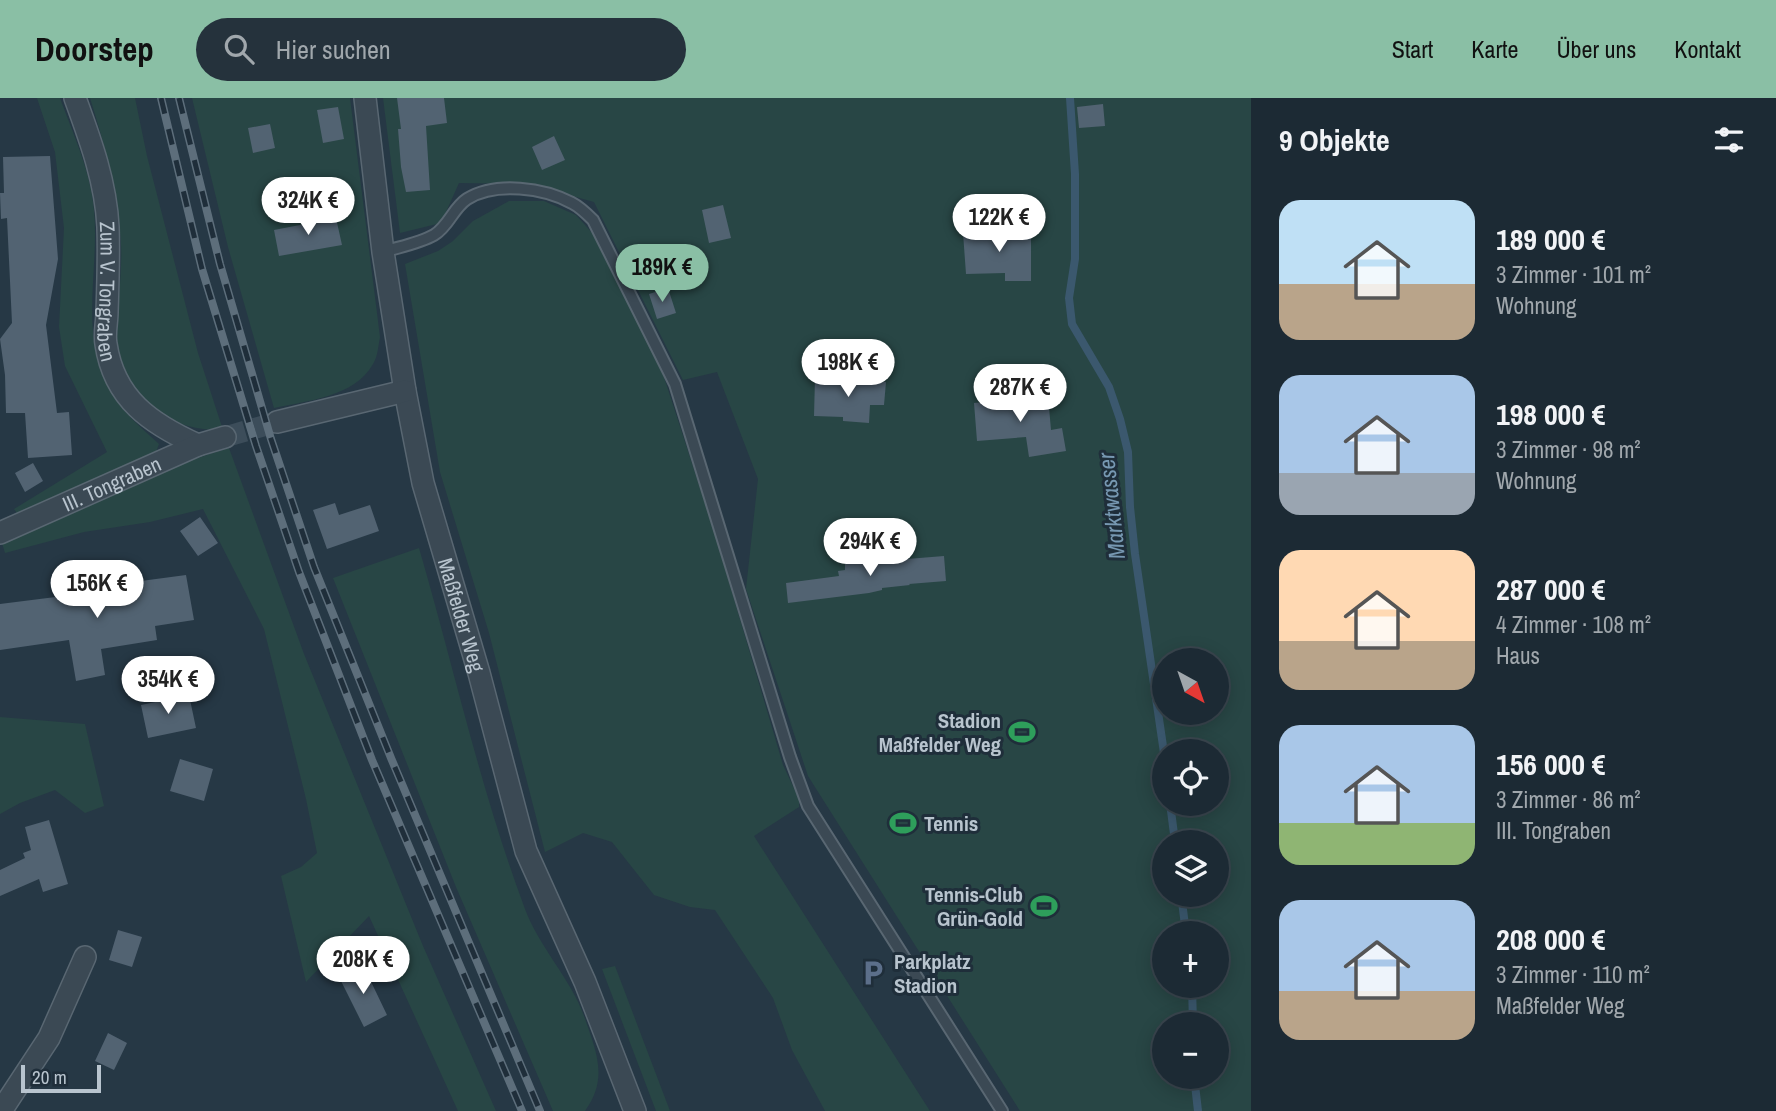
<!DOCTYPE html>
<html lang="de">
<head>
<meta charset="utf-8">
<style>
  :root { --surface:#1c2a34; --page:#25323c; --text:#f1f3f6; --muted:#a0a7ac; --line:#3a464f; --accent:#8abfa5 }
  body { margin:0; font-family:"Archivo Narrow",sans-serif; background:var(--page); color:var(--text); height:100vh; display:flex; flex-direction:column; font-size:26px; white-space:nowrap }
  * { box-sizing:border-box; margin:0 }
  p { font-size:23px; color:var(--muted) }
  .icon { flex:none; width:38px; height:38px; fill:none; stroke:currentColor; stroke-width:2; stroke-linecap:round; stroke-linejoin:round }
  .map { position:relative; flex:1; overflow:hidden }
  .drawer { display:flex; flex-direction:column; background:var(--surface); width:525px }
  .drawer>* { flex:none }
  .needle { width:46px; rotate:140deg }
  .buttons { position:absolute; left:1152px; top:550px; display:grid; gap:14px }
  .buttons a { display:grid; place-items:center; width:77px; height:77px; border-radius:50%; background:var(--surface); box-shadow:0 4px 18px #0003,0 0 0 2px var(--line); font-size:35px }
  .scale { position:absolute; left:21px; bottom:18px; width:80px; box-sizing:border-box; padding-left:7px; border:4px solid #b8c4ce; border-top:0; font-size:19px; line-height:24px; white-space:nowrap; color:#b8c4ce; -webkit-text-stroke:5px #1f2e3a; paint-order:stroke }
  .price { position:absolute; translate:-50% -60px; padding:0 16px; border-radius:24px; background:#fff; color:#222; font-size:23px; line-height:46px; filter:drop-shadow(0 2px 4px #0008) }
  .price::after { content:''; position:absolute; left:50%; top:42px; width:21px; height:16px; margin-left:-10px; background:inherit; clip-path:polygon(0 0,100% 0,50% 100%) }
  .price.selected { background:var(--accent); color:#111 }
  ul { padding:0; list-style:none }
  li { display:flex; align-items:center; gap:21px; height:175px; padding:0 28px }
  li span { display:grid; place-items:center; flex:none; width:196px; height:140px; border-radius:21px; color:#555 }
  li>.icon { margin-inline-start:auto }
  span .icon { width:84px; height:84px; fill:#fffc; stroke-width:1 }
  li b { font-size:30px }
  h2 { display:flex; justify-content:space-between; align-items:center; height:84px; padding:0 28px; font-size:30px }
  header { display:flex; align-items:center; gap:42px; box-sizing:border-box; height:98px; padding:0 35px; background:var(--accent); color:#111 }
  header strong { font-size:33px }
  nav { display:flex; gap:38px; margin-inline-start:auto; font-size:24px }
  .search { width:490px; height:63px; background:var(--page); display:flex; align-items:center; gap:18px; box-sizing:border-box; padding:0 24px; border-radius:38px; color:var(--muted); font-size:26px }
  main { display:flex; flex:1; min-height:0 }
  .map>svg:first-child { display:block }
</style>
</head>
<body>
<header>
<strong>Doorstep</strong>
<div class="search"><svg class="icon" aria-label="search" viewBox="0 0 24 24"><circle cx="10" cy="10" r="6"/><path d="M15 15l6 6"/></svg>Hier suchen</div>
<nav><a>Start</a><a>Karte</a><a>Über uns</a><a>Kontakt</a></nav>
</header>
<main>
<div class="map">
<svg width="1251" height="1013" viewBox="0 0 1251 1013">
  <rect width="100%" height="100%" fill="#263845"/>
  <!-- green -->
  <path fill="#284645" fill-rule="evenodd" d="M 37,0 L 60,0 C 73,36 91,74 94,112 C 100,178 75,246 118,304 C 129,320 145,333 159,346 L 156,354 L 24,416 L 17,415 L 14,411 L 107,354 L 65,268 L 59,229 L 64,130 L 55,54 Z
    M 90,0 L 135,0 L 147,58 L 198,255 L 223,332 C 176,333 141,312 123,267 C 120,260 115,250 114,242 C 114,232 117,220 118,210 C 120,186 123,159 120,135 C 116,88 104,45 90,0 Z
    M 192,0 L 350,0 L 380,239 C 378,249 378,258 373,266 C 355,299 306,303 274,310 L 228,149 Z
    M 383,0 L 1251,0 L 1251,1013 L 1020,1013 L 808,678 L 746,491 L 758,381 L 717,274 L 683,282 L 594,104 L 529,86 L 459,85 L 441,125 L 400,135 ZM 1164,562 L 1216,562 L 1216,614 L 1164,614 ZM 1164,653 L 1216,653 L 1216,705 L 1164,705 ZM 1164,744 L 1216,744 L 1216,796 L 1164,796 ZM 1164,835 L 1216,835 L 1216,887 L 1164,887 ZM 1164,926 L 1216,926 L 1216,978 L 1164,978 Z
    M 509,103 L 544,103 L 576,117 L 594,137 L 662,273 L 714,433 L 783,667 L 799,701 L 799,709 L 754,738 L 930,1013 L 825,1013 L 792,952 L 773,900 L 715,812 L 690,809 L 654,797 L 612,744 L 583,735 L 545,754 L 489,535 L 440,374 L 405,166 L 438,153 L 453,143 L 473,123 Z
    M 229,350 L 304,556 L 423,848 L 496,1013 L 458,1013 L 369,818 L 306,884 L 281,778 L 301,769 L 317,755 L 306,701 L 264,531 L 203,411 L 150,424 L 84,434 L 5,455 L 2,445 C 75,409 151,373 229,350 Z
    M 419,450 C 454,570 481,694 525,811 C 538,847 572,883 584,918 C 596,953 609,980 585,1013 L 553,1013 L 456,789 L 333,480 Z
    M 0,619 L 85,626 L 104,708 L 85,715 L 55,692 L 20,705 L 0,716 Z
    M 615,868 L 670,1013 L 656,1013 L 602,871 Z"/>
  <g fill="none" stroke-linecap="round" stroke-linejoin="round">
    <!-- stream -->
    <path stroke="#3b586e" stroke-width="8" d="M 1070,0 L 1075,76 L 1075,161 L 1069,200 L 1072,226 L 1109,289 L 1120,321 L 1128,354 L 1130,409 L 1135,456 L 1164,655
      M 1170,705 L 1175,744
      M 1181,796 L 1186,835
      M 1192,887 L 1193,926
      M 1194,978 L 1198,1013"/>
  </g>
  <!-- building -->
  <path fill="#526372" d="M 397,0 L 444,0 L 447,25 L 426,28 L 430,92 L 406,94 L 401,69 L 398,31 L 401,31 Z
    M 1103,6 L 1105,28 L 1079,30 L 1077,9 Z
    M 338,9 L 344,41 L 323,45 L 317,12 Z
    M 270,26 L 275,50 L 253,55 L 248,30 Z
    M 554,38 L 565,62 L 542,72 L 532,49 Z
    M 50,58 L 58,161 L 46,227 L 57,315 L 69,314 L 72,357 L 28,360 L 25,315 L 6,315 L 5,277 L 0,241 L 12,225 L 7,120 L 1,121 L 0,95 L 4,95 L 3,59 Z
    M 723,107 L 731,140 L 709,145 L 702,112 Z
    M 336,120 L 342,147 L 279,158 L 274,132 Z
    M 1031,134 L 1031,183 L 1005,183 L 1005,175 L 966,176 L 963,135 Z
    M 668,190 L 676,215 L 657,221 L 649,196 Z
    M 815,280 L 886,284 L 884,307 L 870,307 L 869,325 L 843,323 L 843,319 L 814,318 Z
    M 1048,298 L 1051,332 L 1062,330 L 1066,353 L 1029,359 L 1026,339 L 977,343 L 974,305 Z
    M 33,365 L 43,383 L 25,394 L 15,375 Z
    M 335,405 L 339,417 L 370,407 L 379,433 L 327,451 L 313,412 Z
    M 200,419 L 218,445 L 198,458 L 180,433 Z
    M 906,458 L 907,461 L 944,458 L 946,483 L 909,486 L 910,487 L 882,490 L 882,492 L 869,495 L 788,505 L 786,485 L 839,478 L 838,473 L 845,472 L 845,465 Z
    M 186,477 L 194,522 L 155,528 L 157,542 L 101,551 L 105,577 L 76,583 L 69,542 L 0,552 L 0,506 L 127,490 L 126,485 Z
    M 189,597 L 196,630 L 148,640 L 141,607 Z
    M 180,661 L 213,671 L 204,703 L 170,693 Z
    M 49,722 L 68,786 L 43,794 L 39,781 L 0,798 L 0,772 L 25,760 L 23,755 L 31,752 L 25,729 Z
    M 118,832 L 142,839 L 132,869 L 109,862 Z
    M 363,867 L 387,917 L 364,929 L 339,879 Z
    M 108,935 L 127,945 L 114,972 L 95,963 Z"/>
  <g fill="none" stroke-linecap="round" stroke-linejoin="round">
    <!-- minor-tunnel -->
    <path stroke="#3c4d5a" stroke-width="21" stroke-dasharray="21 10" stroke-linecap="butt" d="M 225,339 L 277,324"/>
    <!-- service casing -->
    <g stroke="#596772" stroke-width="14">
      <path id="service" d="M 383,154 C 399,149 420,145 434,137 C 449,128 453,110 467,101 C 496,83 544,90 572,105 C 580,109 587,116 593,122 L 675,286 L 790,659 L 808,708 L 1002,1013"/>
    </g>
    <!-- minor casing -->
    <g stroke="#596772" stroke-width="24">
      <g id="minor">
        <path id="s1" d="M 75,0 C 90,41 106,84 108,129 C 109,157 108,186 107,214 C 107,224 104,236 106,246 C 114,301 151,326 198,347"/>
        <path id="s2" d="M 365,0 L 383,154 L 405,293 L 423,385 L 479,575 L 526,753 L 585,884 L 635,1013"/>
        <path d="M 277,324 L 405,293"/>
        <path id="s3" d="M 0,435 L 198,347 L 225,339"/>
        <path d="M 1,1013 L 49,940 L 85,859"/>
      </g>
    </g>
    <!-- service -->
    <use href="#service" stroke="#3b4954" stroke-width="10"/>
    <!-- minor -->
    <use href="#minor" stroke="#3b4954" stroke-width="21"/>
    <!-- rail casing -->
    <g stroke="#5d6e7b" stroke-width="8">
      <path id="rail" d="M 161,0 L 202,171 L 256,348 L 299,474 L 372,662 L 522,1013
        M 179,0 L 220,166 L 271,341 L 314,469 L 391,660 L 540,1013"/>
    </g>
    <!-- rail -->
    <use href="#rail" stroke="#1f2e3a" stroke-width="5" stroke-dasharray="16" stroke-linecap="butt"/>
  </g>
  <!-- icons -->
  <defs>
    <g id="stadium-bare" transform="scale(2.1)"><path d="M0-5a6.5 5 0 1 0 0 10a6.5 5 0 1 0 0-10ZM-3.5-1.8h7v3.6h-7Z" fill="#2e9e5b" stroke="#1f2e3a" stroke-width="2.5" paint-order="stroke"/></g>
    <g id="parking-bare" transform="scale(2.1)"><path d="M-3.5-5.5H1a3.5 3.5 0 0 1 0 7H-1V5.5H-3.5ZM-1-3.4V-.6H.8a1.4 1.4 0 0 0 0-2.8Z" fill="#5c6f8a" stroke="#1f2e3a" stroke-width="2.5" paint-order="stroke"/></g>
  </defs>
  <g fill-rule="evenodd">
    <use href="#stadium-bare" x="1022" y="634"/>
    <use href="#stadium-bare" x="903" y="725"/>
    <use href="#stadium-bare" x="1044" y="808"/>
    <use href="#parking-bare" x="873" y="875"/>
  </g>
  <g text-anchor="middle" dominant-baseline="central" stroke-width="6" stroke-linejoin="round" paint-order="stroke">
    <!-- street labels -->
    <g font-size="21" fill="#b8c4ce" stroke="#1f2e3a">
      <text stroke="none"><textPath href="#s1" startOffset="198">Zum V. Tongraben</textPath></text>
      <text stroke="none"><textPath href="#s3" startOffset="122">III. Tongraben</textPath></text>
      <text stroke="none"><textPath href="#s2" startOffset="527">Maßfelder Weg</textPath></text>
    </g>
    <!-- poi labels -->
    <g font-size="21" font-weight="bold" fill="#b8c4ce" stroke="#1f2e3a" text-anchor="end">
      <text x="1001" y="622">Stadion<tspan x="1001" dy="24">Maßfelder Weg</tspan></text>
      <text x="924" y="725" text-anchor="start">Tennis</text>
      <text x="1023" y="796">Tennis-Club<tspan x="1023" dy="24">Grün-Gold</tspan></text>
      <text x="894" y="863" text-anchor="start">Parkplatz<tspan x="894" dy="24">Stadion</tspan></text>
    </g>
    <!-- water labels -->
    <g font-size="23" font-style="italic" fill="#7798b2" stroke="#1f2e3a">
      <text transform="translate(1111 408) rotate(-96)">Marktwasser</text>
    </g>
  </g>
</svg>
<div class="buttons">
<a><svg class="needle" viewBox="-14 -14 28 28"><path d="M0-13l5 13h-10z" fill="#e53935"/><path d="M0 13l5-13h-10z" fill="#a0a7ac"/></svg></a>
<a><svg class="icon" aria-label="locate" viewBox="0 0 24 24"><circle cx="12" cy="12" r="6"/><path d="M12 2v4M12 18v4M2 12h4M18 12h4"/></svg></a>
<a><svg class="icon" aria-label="layers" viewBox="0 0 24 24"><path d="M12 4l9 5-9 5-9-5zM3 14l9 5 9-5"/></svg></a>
<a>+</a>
<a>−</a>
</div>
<div class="scale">20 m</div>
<b class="price" style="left:308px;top:139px">324K €</b>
<b class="price" style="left:999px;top:156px">122K €</b>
<b class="price selected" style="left:662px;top:206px">189K €</b>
<b class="price" style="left:848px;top:301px">198K €</b>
<b class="price" style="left:1020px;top:326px">287K €</b>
<b class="price" style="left:870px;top:480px">294K €</b>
<b class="price" style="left:97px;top:522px">156K €</b>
<b class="price" style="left:168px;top:618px">354K €</b>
<b class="price" style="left:363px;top:898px">208K €</b>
</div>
<section class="drawer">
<h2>9 Objekte<svg class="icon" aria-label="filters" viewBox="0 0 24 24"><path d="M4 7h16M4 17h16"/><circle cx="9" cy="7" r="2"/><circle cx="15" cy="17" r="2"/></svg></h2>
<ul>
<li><span style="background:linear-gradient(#bfe0f5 60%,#b9a48a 0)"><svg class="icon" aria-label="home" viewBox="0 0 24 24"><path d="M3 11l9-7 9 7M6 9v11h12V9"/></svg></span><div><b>189 000 €</b><p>3 Zimmer · 101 m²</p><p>Wohnung</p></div></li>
<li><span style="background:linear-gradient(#a9c7e8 70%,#9aa5b1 0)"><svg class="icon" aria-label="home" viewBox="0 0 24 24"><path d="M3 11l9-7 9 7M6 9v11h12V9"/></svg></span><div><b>198 000 €</b><p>3 Zimmer · 98 m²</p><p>Wohnung</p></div></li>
<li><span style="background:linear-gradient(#ffd9b3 65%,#b9a48a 0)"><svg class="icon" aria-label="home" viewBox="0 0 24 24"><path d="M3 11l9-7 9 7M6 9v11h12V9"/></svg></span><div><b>287 000 €</b><p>4 Zimmer · 108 m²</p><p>Haus</p></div></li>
<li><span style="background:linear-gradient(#a9c7e8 70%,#8fb573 0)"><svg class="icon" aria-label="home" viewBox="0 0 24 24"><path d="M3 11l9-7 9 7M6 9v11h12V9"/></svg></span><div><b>156 000 €</b><p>3 Zimmer · 86 m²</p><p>III. Tongraben</p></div></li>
<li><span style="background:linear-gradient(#a9c7e8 65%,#b9a48a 0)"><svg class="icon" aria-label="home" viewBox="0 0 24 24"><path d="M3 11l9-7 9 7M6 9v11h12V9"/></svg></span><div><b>208 000 €</b><p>3 Zimmer · 110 m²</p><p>Maßfelder Weg</p></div></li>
</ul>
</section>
</main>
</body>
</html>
